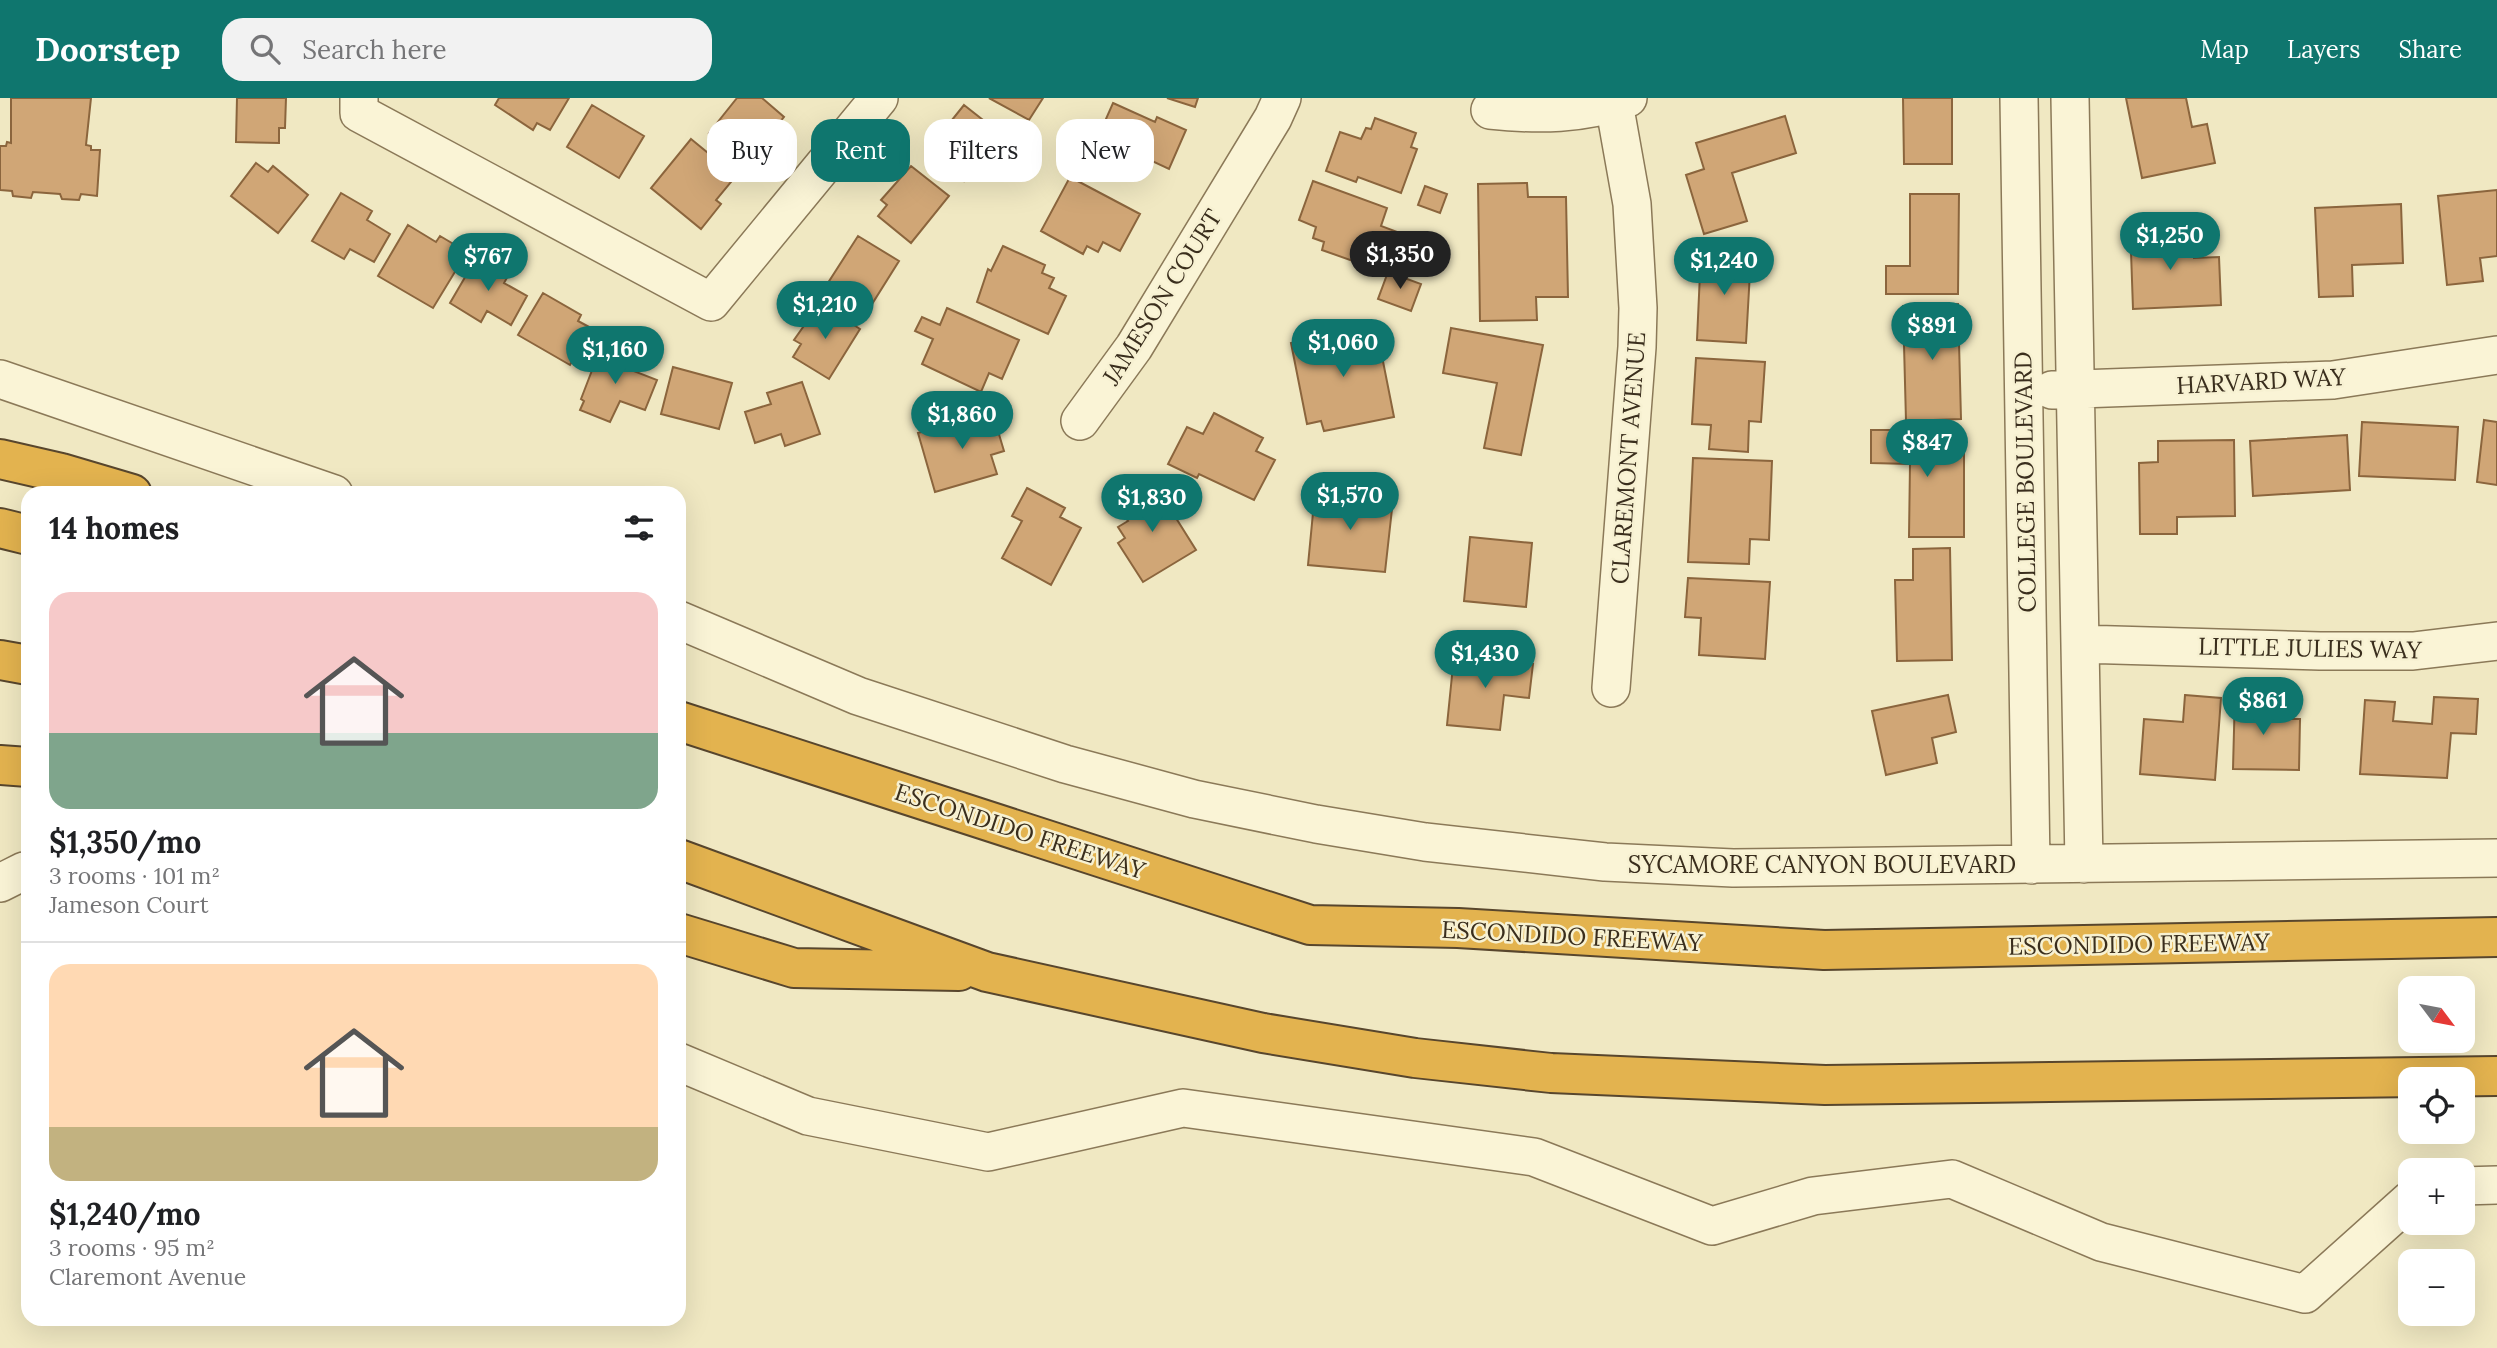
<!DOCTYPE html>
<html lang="en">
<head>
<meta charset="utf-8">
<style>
  :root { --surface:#fff; --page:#f2f2f2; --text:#202124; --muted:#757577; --line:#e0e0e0; --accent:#0f766e }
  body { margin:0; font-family:Lora,serif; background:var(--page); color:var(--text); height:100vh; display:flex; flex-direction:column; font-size:26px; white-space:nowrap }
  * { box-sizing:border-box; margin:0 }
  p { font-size:23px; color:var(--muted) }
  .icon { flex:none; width:38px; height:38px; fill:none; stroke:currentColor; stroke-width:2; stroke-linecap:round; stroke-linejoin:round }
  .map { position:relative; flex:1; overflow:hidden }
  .drawer { position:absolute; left:21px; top:388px; width:665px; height:840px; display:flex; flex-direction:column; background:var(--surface); border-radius:21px; box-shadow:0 7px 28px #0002 }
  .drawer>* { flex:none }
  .banner { position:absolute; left:707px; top:21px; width:665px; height:63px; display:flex; gap:14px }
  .needle { width:46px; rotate:122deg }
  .controls { position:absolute; left:2398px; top:878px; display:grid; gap:14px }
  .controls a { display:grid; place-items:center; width:77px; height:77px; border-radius:14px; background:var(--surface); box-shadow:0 7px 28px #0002; font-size:35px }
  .price { position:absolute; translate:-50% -60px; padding:0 16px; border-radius:24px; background:var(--accent); color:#fff; font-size:23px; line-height:46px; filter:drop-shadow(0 2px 4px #0008) }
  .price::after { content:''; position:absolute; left:50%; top:42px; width:21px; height:16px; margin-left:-10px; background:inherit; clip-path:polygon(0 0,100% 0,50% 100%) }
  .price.selected { background:#222; color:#fff }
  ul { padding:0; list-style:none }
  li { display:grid; align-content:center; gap:14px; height:371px; padding:0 28px }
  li+li { border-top:2px solid var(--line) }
  li span { display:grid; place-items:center; height:217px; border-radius:21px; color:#555 }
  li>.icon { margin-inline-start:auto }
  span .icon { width:126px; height:126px; fill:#fffc; stroke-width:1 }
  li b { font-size:30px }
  h2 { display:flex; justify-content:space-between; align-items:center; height:84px; padding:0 28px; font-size:30px }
  .tag { padding:0 24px; border-radius:21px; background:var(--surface); box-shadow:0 7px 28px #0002; font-size:24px; line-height:63px }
  .tag.selected { background:var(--accent); color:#fff }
  header { display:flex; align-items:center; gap:42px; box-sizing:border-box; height:98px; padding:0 35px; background:var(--accent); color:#fff }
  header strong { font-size:33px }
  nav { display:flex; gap:38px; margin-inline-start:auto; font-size:24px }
  .search { width:490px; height:63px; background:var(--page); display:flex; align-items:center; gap:18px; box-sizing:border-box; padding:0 24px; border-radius:21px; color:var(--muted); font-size:26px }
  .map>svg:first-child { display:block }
</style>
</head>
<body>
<header>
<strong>Doorstep</strong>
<div class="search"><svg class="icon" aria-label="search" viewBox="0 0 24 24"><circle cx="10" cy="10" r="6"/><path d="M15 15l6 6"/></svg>Search here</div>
<nav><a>Map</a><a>Layers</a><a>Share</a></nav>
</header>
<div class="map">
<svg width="2497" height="1250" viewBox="0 0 2497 1250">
  <rect width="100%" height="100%" fill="#f0e8c2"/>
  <!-- building -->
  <path fill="#d0a676" stroke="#8b653d" stroke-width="2" d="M 11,0 L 91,0 L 86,47 L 91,48 L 91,52 L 100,52 L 97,98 L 81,96 L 79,102 L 62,101 L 60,96 L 33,94 L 31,100 L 13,98 L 12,93 L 0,92 L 0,48 L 6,48 L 7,44 L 11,45 Z
    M 237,0 L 286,0 L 285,30 L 279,30 L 279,45 L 236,44 Z
    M 499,0 L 569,0 L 550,32 L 537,25 L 533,32 L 495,7 Z
    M 737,0 L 762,0 L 784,19 L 747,65 L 709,35 Z
    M 989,0 L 1043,0 L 1029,22 Z
    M 1167,0 L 1198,0 L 1195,9 Z
    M 1903,0 L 1952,0 L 1952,66 L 1904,66 Z
    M 2126,0 L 2186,0 L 2192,29 L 2207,26 L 2215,65 L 2142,80 Z
    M 1113,5 L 1155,24 L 1157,19 L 1186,32 L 1169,71 L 1148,61 L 1143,72 L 1139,71 L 1134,82 L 1094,64 L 1100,51 L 1094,48 Z
    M 592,7 L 644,38 L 619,80 L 567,49 Z
    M 964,7 L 1002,37 L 964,83 L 927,53 Z
    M 1785,18 L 1796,55 L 1732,75 L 1747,123 L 1704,136 L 1686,77 L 1704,71 L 1696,45 Z
    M 1375,20 L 1416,35 L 1411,49 L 1417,51 L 1401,95 L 1358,79 L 1356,84 L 1326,73 L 1340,34 L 1361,41 L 1366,30 L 1371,31 Z
    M 691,41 L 736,78 L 716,102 L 721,106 L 701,131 L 651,90 Z
    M 256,65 L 268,74 L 273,68 L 308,97 L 278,135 L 231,98 Z
    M 911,68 L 949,98 L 911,145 L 878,118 L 887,107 L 881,102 Z
    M 1070,79 L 1140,116 L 1120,153 L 1103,144 L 1098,154 L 1087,148 L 1083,156 L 1041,133 Z
    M 1313,83 L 1387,110 L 1381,128 L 1400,135 L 1394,150 L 1376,143 L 1367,168 L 1322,152 L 1324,144 L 1313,140 L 1316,129 L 1299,122 Z
    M 1527,85 L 1528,99 L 1566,99 L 1568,199 L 1536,199 L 1537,222 L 1480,223 L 1478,86 Z
    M 1425,88 L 1447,96 L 1440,115 L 1418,107 Z
    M 2497,92 L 2497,158 L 2480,160 L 2483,183 L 2447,187 L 2438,98 Z
    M 341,95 L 372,113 L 367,122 L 390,136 L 374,164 L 350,151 L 344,161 L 312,143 Z
    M 1910,96 L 1959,96 L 1958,196 L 1886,196 L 1886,168 L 1910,168 Z
    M 2401,106 L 2403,165 L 2352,167 L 2353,198 L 2319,199 L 2315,110 Z
    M 2167,123 L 2168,150 L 2194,149 L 2194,160 L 2219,159 L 2221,207 L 2133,211 L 2130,125 Z
    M 408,127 L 436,144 L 440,138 L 467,154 L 433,210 L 378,178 Z
    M 858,138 L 899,163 L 867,214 L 826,188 Z
    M 1003,148 L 1045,167 L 1042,175 L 1054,180 L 1049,190 L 1066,198 L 1048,236 L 977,204 L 988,171 L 991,173 Z
    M 1701,153 L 1751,156 L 1746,245 L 1697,242 Z
    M 478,157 L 509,176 L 504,185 L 527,198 L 511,227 L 487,213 L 481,224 L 450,205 Z
    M 1388,174 L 1421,186 L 1411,213 L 1378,201 Z
    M 543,195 L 581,217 L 578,223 L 591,230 L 570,267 L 518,237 Z
    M 820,205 L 860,231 L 829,281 L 793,259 L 801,246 L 794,242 Z
    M 1958,206 L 1961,321 L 1906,323 L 1903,208 Z
    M 947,210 L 1019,242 L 1002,281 L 989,275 L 981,294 L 922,266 L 933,241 L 915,233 L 922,219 L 940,227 Z
    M 1376,228 L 1394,319 L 1324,333 L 1321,323 L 1307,326 L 1291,245 Z
    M 1451,230 L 1543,247 L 1521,357 L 1484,350 L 1497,285 L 1443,275 Z
    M 601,249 L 635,263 L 631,272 L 657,282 L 645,312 L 620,303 L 610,324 L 580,312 L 584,303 L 581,301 Z
    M 1696,260 L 1765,264 L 1761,324 L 1749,323 L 1748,354 L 1709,351 L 1711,327 L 1692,326 Z
    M 673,269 L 732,285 L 719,331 L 661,316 Z
    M 802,284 L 820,336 L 785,348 L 781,336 L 755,345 L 745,314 L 771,306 L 767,295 Z
    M 992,313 L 1004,353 L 991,357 L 997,376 L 935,394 L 918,335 Z
    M 1214,315 L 1263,340 L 1256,353 L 1275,362 L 1254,402 L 1199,376 L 1197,380 L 1168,366 L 1187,329 L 1203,336 Z
    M 2484,322 L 2497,324 L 2497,387 L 2477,384 Z
    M 2362,324 L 2458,329 L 2455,382 L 2359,378 Z
    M 1871,332 L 1951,332 L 1951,356 L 1964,356 L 1964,439 L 1909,439 L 1910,366 L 1871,365 Z
    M 2347,337 L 2350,392 L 2253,398 L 2250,343 Z
    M 2234,342 L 2235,418 L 2177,419 L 2177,436 L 2140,436 L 2139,365 L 2158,364 L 2158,343 Z
    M 1693,360 L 1772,363 L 1769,442 L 1750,441 L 1749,466 L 1688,464 Z
    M 1154,385 L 1196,452 L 1143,484 L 1118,445 L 1125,440 L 1118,429 L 1128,423 L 1118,407 Z
    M 1027,390 L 1065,410 L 1060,419 L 1081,430 L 1051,487 L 1002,460 L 1022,423 L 1012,418 Z
    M 1315,394 L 1393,402 L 1385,474 L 1308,467 Z
    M 1470,439 L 1532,445 L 1526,509 L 1464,503 Z
    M 1950,450 L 1952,562 L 1897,563 L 1895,482 L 1913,482 L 1913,451 Z
    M 1688,480 L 1770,484 L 1765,561 L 1699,557 L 1701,520 L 1685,519 Z
    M 1454,558 L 1533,566 L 1529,600 L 1504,597 L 1500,632 L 1447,627 Z
    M 2235,595 L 2264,596 L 2263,621 L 2300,621 L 2299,672 L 2233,671 Z
    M 1948,597 L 1956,634 L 1932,640 L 1937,665 L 1886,677 L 1872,613 Z
    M 2185,597 L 2221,600 L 2215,682 L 2140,676 L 2144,621 L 2183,624 Z
    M 2434,599 L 2478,601 L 2476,636 L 2451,635 L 2447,680 L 2360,676 L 2365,602 L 2395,604 L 2393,623 L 2432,626 Z"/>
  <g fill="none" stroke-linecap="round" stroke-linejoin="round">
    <!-- minor casing -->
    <g stroke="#8b7958" stroke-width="40">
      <path id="minor" d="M 359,0 L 359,15 L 711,204 L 879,0
        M 2019,0 L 2031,767
        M 2070,0 L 2084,766
        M 1490,12 C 1537,17 1583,17 1628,0
        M 0,281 L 334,396
        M 2052,292 L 2333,282 L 2497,257
        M 1080,323 L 1134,249 L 1273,20 L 1282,0
        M 679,522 L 858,598 L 1065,666 L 1194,701 L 1316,726 L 1425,744 L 1605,764 L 1733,770 L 2497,760
        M 2080,546 L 2320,553 L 2413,553 L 2497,543
        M 1611,590 L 1637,249 L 1638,210 L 1632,106 L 1614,5
        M 0,785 L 24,773 L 28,773
        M 679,964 L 808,1018 L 988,1054 L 1183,1010 L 1534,1059 L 1712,1128 L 1813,1098 L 1952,1081 L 2101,1144 L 2305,1196 L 2410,1102
        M 2462,1088 L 2497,1087"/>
    </g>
    <!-- highway casing -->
    <g stroke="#58462d" stroke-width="42">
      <path id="highway" d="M 0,361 L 61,375 L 132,396
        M 0,430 L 28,437
        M 0,562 L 28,567
        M 679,623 L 1310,827 L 1458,830 L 1824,852 L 2497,839
        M 0,667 L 28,669
        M 679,761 L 987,874 L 1263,935 L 1415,960 L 1551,975 L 1825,987 L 2497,978
        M 679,835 L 794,870 L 959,873"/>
    </g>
    <!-- minor -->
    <use href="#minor" stroke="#faf4d6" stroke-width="37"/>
    <!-- highway -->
    <use href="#highway" stroke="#e3b34f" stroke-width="38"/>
  </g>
  <g text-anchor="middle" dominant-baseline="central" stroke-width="5" stroke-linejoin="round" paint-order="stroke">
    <!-- street labels -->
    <g font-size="24" fill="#3a2e1d" stroke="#f7f1d2">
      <text transform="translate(1162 199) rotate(-58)">JAMESON COURT</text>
      <text transform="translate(2261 283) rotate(-3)">HARVARD WAY</text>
      <text transform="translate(1628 360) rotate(-86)">CLAREMONT AVENUE</text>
      <text transform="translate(2025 384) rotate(-91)">COLLEGE BOULEVARD</text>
      <text transform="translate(2310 550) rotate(1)">LITTLE JULIES WAY</text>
      <text transform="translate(1020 733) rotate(18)">ESCONDIDO FREEWAY</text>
      <text x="1822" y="766">SYCAMORE CANYON BOULEVARD</text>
      <text transform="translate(1572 838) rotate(3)">ESCONDIDO FREEWAY</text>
      <text transform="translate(2139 846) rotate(-1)">ESCONDIDO FREEWAY</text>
    </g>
  </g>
</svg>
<div class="controls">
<a><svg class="needle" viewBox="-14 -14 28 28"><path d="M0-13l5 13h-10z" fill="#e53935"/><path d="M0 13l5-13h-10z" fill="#757577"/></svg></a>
<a><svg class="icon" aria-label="locate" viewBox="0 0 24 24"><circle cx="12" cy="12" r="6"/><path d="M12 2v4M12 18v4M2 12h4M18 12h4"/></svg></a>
<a>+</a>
<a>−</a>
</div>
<b class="price" style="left:2170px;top:174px">$1,250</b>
<b class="price selected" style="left:1400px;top:193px">$1,350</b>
<b class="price" style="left:488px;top:195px">$767</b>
<b class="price" style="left:1724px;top:199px">$1,240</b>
<b class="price" style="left:825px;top:243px">$1,210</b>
<b class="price" style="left:1932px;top:264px">$891</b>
<b class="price" style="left:1343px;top:281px">$1,060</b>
<b class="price" style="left:615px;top:288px">$1,160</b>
<b class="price" style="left:962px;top:353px">$1,860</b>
<b class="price" style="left:1927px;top:381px">$847</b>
<b class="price" style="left:1350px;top:434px">$1,570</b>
<b class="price" style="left:1152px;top:436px">$1,830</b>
<b class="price" style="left:1485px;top:592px">$1,430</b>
<b class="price" style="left:2263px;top:639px">$861</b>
<div class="banner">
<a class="tag">Buy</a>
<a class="tag selected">Rent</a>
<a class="tag">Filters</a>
<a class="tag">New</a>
</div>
<section class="drawer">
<h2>14 homes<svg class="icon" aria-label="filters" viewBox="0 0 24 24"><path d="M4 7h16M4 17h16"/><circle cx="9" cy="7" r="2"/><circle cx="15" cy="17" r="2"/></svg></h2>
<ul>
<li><span style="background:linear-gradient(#f6c9c9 65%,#7fa58c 0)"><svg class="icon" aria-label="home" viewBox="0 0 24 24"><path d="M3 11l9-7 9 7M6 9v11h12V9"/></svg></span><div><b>$1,350/mo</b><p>3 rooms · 101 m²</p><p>Jameson Court</p></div></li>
<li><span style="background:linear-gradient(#ffd9b3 75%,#c2b280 0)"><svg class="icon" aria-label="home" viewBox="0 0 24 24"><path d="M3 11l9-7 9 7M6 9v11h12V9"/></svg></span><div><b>$1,240/mo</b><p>3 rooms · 95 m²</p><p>Claremont Avenue</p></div></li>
</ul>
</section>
</div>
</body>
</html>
